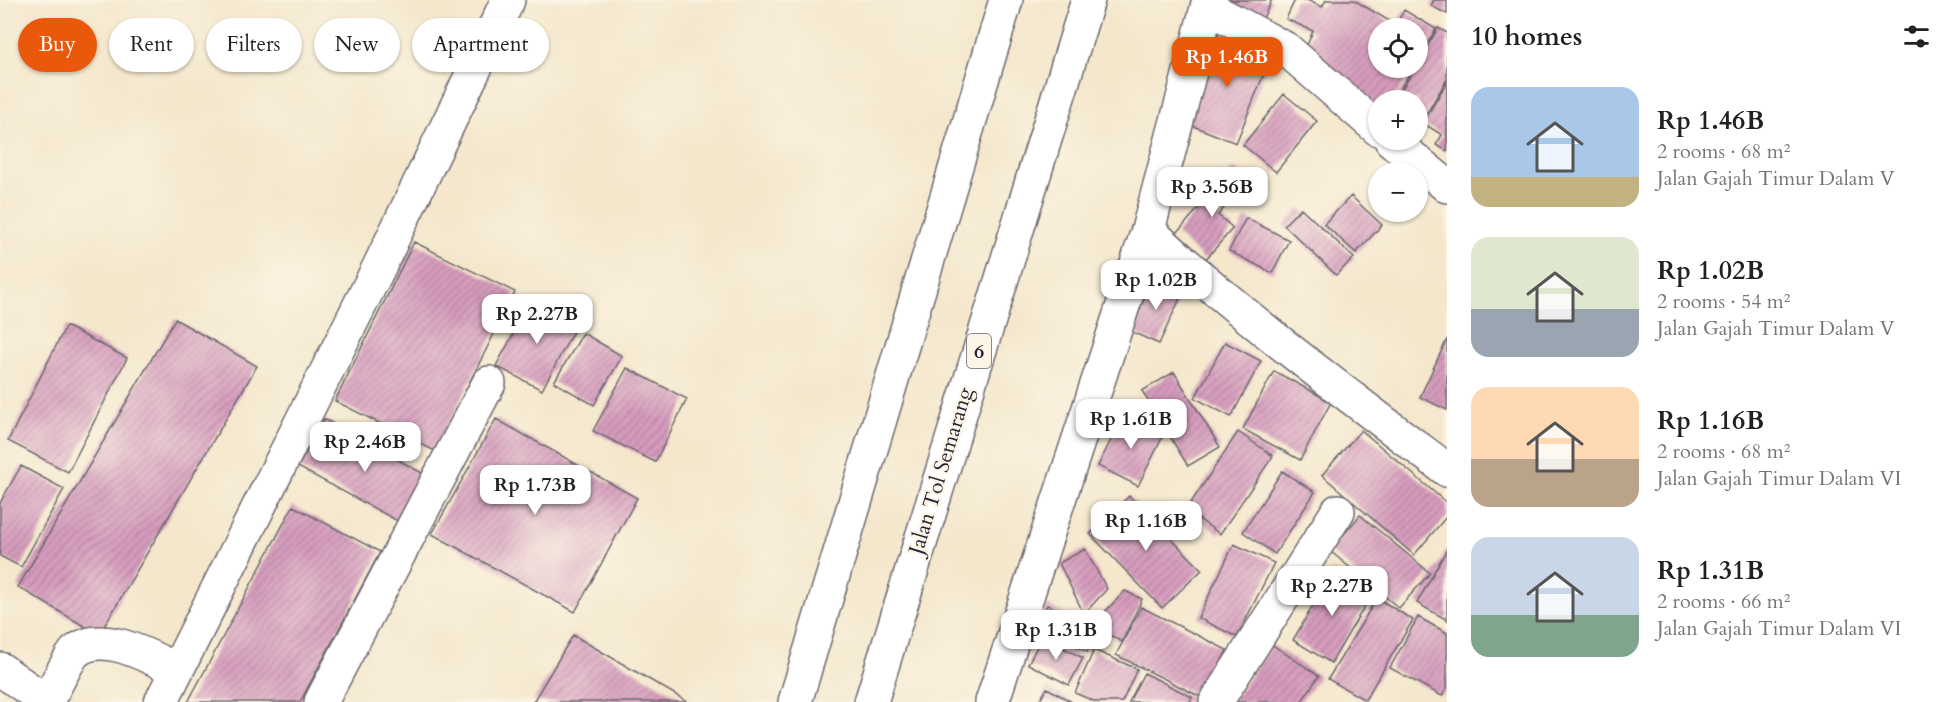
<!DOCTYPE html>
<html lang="en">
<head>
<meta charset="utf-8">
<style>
  :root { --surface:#fff; --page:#f6f6f6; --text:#202124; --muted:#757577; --accent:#ea580c }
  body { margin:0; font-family:Cardo,serif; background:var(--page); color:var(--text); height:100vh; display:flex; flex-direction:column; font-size:22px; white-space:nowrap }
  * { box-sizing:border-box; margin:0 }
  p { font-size:20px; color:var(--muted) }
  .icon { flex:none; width:33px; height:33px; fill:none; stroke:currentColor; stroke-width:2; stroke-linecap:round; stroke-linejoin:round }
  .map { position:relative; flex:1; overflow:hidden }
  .side { display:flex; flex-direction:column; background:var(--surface); width:510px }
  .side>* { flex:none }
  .top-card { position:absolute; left:18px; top:18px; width:570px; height:54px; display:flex; gap:12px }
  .controls { position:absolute; left:1368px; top:18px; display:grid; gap:12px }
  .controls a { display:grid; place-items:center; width:60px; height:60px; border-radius:50%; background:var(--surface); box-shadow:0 2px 4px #0004; font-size:30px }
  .price { position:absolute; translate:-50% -51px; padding:0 14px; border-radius:12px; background:#fff; color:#222; font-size:20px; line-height:39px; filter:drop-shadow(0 2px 3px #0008) }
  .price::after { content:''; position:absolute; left:50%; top:36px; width:18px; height:14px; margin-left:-9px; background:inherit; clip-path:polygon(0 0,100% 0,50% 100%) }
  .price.selected { background:var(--accent); color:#fff }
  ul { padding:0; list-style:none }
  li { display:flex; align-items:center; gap:18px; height:150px; padding:0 24px }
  li span { display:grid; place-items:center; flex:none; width:168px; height:120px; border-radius:18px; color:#555 }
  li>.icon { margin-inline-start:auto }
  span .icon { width:72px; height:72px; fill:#fffc; stroke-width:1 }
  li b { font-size:26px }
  h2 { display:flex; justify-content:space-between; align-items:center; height:72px; padding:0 24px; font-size:26px }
  .tag { padding:0 21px; border-radius:27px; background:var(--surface); box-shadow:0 2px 4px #0004; font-size:21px; line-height:54px }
  .tag.selected { background:var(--accent); color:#fff }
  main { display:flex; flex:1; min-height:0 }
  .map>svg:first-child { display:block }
</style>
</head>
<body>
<main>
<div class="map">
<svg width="1447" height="702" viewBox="0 0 1447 702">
  <defs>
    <pattern id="building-hatch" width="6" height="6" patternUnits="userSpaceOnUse" patternTransform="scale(1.5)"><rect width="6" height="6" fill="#d79cbe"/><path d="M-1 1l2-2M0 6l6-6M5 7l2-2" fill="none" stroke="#ae7f9c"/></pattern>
  </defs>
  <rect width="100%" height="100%" fill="#fcf5e5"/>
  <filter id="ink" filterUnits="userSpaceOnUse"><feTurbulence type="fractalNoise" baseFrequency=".0167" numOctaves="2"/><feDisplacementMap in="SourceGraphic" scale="12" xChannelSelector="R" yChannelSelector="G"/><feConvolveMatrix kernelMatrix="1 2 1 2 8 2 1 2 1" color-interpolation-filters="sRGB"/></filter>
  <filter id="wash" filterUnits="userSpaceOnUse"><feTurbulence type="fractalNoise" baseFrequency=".008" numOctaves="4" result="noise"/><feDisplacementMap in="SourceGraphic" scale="24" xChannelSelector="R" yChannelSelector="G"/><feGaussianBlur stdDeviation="1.35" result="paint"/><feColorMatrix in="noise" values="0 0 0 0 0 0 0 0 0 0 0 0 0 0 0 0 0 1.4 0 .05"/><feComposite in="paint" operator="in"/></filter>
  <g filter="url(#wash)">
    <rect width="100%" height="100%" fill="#f4e7cc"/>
    <g id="blocks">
      <!-- building -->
      <path fill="url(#building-hatch)" d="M 1218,0 L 1272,0 L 1261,22 Z
        M 1295,0 L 1307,0 L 1322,7 L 1326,0 L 1354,0 L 1396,25 L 1404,10 L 1436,29 L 1418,60 L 1418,28 L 1378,28 L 1378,68 L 1413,68 L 1393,100 L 1378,100 L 1378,108 L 1305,50 L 1313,31 L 1286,19 Z
        M 1434,0 L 1447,0 L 1447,14 L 1431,6 Z
        M 1438,28 L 1447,33 L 1447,79 L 1418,128 L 1418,100 L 1395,100 L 1415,68 L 1418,68 L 1418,63 Z
        M 1219,32 L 1272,54 L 1236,143 L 1183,122 Z
        M 1447,82 L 1447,151 L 1436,145 L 1442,135 L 1423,123 Z
        M 1284,94 L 1317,121 L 1276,172 L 1243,145 Z
        M 1234,168 L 1248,180 L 1218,215 L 1233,228 L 1205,260 L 1176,234 Z
        M 1351,196 L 1382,225 L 1356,253 L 1324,224 Z
        M 1301,208 L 1354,258 L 1336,275 L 1284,225 Z
        M 1246,218 L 1289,240 L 1272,273 L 1229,251 Z
        M 414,242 L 515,292 L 435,451 L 335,401 Z
        M 1153,279 L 1183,292 L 1159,344 L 1130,331 Z
        M 532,300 L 577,324 L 542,390 L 496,366 Z
        M 175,319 L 257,366 L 99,635 L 18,587 Z
        M 66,326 L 127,358 L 68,472 L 8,441 Z
        M 583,333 L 622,356 L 594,405 L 554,382 Z
        M 1447,339 L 1447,410 L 1420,397 Z
        M 1225,342 L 1261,361 L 1231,417 L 1195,398 Z
        M 627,368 L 687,399 L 655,462 L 593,431 Z
        M 1274,371 L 1331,402 L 1300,460 L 1243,429 Z
        M 1174,372 L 1220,447 L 1188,466 L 1142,391 Z
        M 1124,414 L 1164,434 L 1138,486 L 1098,466 Z
        M 324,419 L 433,479 L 407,526 L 298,467 Z
        M 496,419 L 637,498 L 575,612 L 432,534 Z
        M 1361,430 L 1447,503 L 1447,516 L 1414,555 L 1322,475 Z
        M 1238,432 L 1273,456 L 1220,534 L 1186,510 Z
        M 21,466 L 64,489 L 21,567 L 0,556 L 0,503 Z
        M 1282,471 L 1315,492 L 1275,554 L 1243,532 Z
        M 1129,496 L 1202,570 L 1162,608 L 1090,534 Z
        M 293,506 L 380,552 L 300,702 L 188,702 Z
        M 1360,515 L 1430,573 L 1399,608 L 1330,551 Z
        M 1234,544 L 1274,563 L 1237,637 L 1198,618 Z
        M 1085,549 L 1107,589 L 1084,614 L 1059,563 Z
        M 1447,549 L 1447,620 L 1417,603 Z
        M 1333,571 L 1372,594 L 1331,663 L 1293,640 Z
        M 1125,591 L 1142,599 L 1122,642 L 1092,625 Z
        M 1377,598 L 1413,620 L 1365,700 L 1328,679 Z
        M 1047,605 L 1098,632 L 1087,652 L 1036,625 Z
        M 1141,607 L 1227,650 L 1203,698 L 1116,655 Z
        M 1418,617 L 1447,633 L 1447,687 L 1442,696 L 1390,668 Z
        M 573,635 L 688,702 L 533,702 Z
        M 1042,637 L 1083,658 L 1069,685 L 1028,664 Z
        M 1271,644 L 1319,676 L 1301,702 L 1233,702 Z
        M 1094,650 L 1137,669 L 1122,702 L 1096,702 L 1075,693 Z
        M 1144,673 L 1192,697 L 1190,702 L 1129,702 Z
        M 1047,688 L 1072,702 L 1039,702 Z"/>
    </g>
  </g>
  <g filter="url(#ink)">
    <use href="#blocks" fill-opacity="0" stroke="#6c676e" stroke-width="1.5"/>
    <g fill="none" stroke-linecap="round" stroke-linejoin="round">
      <!-- minor casing -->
      <g stroke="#6c676e" stroke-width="36">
        <path id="minor" d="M 1209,0 L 1148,230 C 1242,317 1345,393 1447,470
          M 1207,7 L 1286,49 L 1378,129
          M 1391,140 L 1447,186
          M 0,669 L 47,702
          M 47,701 C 53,691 68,659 75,652 C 102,628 151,658 177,670
          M 161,702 L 379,267 L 508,0
          M 321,702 L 489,383
          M 992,702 L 1148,230
          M 1216,702 L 1338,511"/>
      </g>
      <!-- highway casing -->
      <g stroke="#6c676e" stroke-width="36">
        <path id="highway" d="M 795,702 L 1006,0
          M 871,702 L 1088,0"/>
      </g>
      <!-- minor -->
      <use href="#minor" stroke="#fff" stroke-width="33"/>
      <!-- highway -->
      <use href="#highway" stroke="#fff" stroke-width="33"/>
    </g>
  </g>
  <g text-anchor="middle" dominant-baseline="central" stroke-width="4.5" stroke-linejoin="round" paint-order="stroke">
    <!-- shield labels -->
    <rect fill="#fcf5e5" stroke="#63616e" stroke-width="1.5" x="967" y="334" width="24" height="34" rx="4.5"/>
    <g font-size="20" font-weight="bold" fill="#22223b">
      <text x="979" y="351">6</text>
    </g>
    <!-- street labels -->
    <g font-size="21" fill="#22223b" stroke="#fcf5e5">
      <text transform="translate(941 471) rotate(-73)">Jalan Tol Semarang</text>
    </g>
  </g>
</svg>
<div class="controls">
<a><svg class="icon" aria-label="locate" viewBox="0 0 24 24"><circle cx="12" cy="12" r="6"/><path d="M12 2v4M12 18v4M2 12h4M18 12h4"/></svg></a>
<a>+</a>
<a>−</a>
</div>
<b class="price selected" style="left:1227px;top:88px">Rp 1.46B</b>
<b class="price" style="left:1212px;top:218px">Rp 3.56B</b>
<b class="price" style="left:1156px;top:311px">Rp 1.02B</b>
<b class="price" style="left:537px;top:345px">Rp 2.27B</b>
<b class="price" style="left:1131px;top:450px">Rp 1.61B</b>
<b class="price" style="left:365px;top:473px">Rp 2.46B</b>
<b class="price" style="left:535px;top:516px">Rp 1.73B</b>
<b class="price" style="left:1146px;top:552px">Rp 1.16B</b>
<b class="price" style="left:1332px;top:617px">Rp 2.27B</b>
<b class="price" style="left:1056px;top:661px">Rp 1.31B</b>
<div class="top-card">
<a class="tag selected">Buy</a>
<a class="tag">Rent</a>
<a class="tag">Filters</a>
<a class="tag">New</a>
<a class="tag">Apartment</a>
</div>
</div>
<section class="side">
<h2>10 homes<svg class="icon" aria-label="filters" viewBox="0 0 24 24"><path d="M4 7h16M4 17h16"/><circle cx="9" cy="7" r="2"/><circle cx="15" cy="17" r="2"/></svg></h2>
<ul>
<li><span style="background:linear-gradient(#a9c7e8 75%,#c2b280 0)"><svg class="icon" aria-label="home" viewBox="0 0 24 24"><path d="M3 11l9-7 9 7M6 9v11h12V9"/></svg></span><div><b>Rp 1.46B</b><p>2 rooms · 68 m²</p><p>Jalan Gajah Timur Dalam V</p></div></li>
<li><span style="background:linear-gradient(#dfe7d0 60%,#9aa5b1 0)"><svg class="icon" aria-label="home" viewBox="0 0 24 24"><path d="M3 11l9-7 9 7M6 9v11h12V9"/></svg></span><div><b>Rp 1.02B</b><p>2 rooms · 54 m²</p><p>Jalan Gajah Timur Dalam V</p></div></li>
<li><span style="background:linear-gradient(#ffd9b3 60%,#b9a48a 0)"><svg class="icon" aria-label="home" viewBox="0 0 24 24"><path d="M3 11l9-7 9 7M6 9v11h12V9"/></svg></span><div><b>Rp 1.16B</b><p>2 rooms · 68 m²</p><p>Jalan Gajah Timur Dalam VI</p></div></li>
<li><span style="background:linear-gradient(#c9d6e8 65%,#7fa58c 0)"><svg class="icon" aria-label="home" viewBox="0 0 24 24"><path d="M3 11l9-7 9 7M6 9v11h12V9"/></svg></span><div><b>Rp 1.31B</b><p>2 rooms · 66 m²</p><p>Jalan Gajah Timur Dalam VI</p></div></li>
</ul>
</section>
</main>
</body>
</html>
